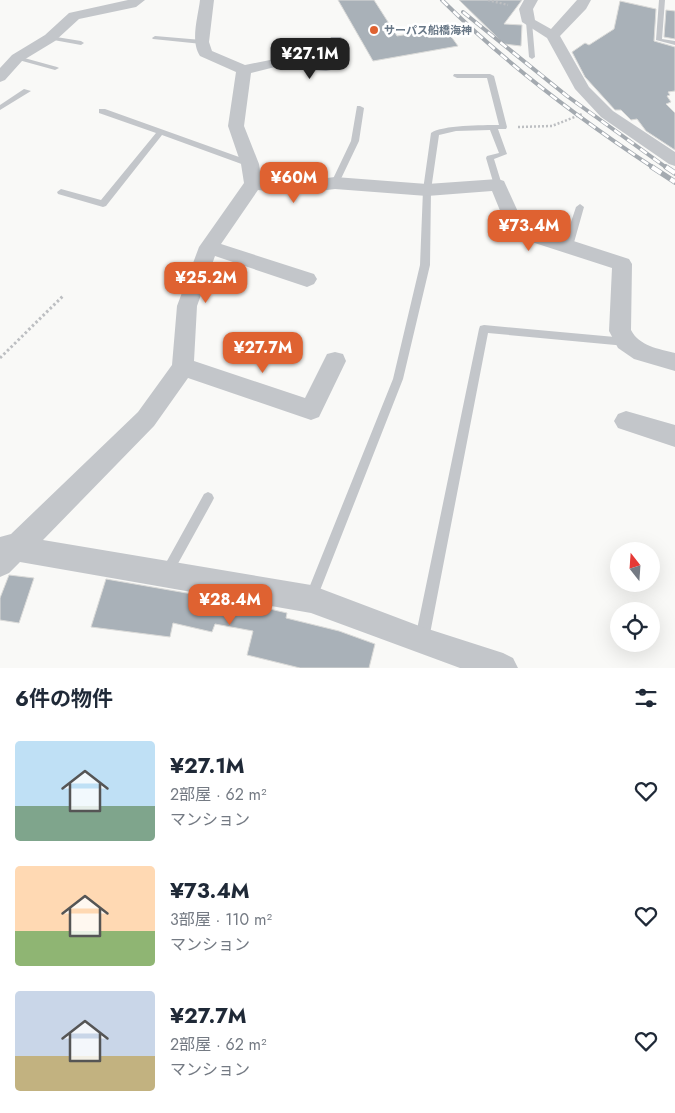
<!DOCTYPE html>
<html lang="ja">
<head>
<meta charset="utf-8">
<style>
  :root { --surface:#fff; --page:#f6f6f7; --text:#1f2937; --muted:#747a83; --accent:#df6231 }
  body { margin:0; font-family:Jost,"Noto Sans JP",sans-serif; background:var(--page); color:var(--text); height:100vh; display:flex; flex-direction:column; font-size:19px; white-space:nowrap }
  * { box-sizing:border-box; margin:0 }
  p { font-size:16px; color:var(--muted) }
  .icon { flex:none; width:28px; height:28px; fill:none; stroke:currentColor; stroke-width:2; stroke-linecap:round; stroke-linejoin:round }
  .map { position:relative; height:668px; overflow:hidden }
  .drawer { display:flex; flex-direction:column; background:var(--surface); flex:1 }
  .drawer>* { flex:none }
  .needle { width:32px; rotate:343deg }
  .fabs { position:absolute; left:610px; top:542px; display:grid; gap:10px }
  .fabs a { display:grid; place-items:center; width:50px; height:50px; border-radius:50%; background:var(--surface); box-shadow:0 5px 20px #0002; font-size:25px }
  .price { position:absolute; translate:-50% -42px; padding:0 11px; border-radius:10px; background:var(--accent); color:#fff; font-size:16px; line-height:32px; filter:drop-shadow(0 1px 2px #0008) }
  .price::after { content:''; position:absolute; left:50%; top:30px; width:15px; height:11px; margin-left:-8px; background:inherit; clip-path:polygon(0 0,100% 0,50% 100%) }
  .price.on { background:#222; color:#fff }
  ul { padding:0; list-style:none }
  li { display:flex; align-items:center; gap:15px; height:125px; padding:0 15px }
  li span { display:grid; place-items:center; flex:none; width:140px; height:100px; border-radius:5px; color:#555 }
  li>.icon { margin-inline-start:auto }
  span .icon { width:60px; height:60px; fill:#fffc; stroke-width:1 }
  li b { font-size:21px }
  h2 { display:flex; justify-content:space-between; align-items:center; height:60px; padding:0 15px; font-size:21px }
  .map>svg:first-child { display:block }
</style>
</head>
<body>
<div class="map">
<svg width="675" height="668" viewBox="0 0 675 668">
  <rect width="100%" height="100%" fill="#f9f9f7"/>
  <!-- building -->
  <path fill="#a9b1b8" stroke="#dbdbd9" d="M 338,0 L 374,0 L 397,36 L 445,28 L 458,46 L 373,61 Z
    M 459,0 L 522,0 L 504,24 L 522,25 L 521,46 L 504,44 Z
    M 620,1 L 656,9 L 654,41 L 675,47 L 675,91 L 668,92 L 670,95 L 667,96 L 671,102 L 666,104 L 675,113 L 675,150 L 646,131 L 637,119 L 631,120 L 621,110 L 615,110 L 585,77 L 572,52 L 585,43 L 589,45 L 614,29 Z
    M 666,10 L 675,11 L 675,39 L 664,37 Z
    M 9,575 L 34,578 L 19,623 L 0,620 L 0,598 Z
    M 106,579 L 244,603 L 287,613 L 286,618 L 339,631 L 375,644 L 369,668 L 300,668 L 247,655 L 253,631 L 215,624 L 212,632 L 173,623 L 170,637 L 91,627 Z"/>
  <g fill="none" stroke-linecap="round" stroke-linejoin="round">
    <!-- path-far1 -->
    <path stroke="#bdbfc2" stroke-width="2.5" stroke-dasharray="2 2" stroke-linecap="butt" d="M 488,0 L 508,5
      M 518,127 L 552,126 L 582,114"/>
    <!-- path -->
    <path stroke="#bdbfc2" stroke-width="3" stroke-dasharray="2.5 2.5" stroke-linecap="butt" d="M 0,358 L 63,296"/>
    <!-- lane -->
    <path fill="#c3c6ca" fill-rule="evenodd" d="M 659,0 L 665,0 L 662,39 L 675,41 L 675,45 L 656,40 Z
      M 529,20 L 532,22 L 535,57 L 532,59 L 529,57 L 526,22 Z
      M 50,36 L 81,41 L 84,43 L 81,45 L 48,39 L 47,38 Z
      M 155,36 L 202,40 L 205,42 L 202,44 L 153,39 L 152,38 Z
      M 17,56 L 57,67 L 59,68 L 55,70 L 15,59 L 14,58 Z
      M 454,74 L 490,74 L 494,76 L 507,127 L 506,129 L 498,129 L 507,154 L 494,159 L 502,185 L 498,188 L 494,185 L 486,158 L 487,156 L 499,153 L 490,130 L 456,131 L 439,135 L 431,190 L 430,265 L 403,379 L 317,598 L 316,603 L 311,604 L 306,603 L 305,598 L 393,379 L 420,265 L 423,190 L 431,133 C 442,125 483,125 499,125 L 487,78 L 457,78 L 453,76 Z
      M 24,89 L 31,91 L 0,110 L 0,105 Z
      M 357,106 L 360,106 L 364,108 L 359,141 L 338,185 L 332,185 L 331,183 L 351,141 Z
      M 99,109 L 105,109 L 253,162 L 254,164 L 250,167 L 247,166 L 162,135 L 106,206 L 103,207 L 58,194 L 57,192 L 61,189 L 101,200 L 156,133 L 99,113 Z
      M 580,204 L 584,207 L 573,246 L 568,249 L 563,246 L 576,207 Z
      M 484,325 L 626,338 L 630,339 L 631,342 L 630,345 L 626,346 L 488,333 L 429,639 L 427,644 L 422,646 L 417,644 L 415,639 L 479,329 L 480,326 Z
      M 208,492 L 212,494 L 214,498 L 212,502 L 170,578 L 166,580 L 162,578 L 160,574 L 162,570 L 204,494 Z"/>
    <!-- street -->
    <path fill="#c3c6ca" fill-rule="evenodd" d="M 128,0 L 145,0 L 136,7 L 79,19 L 55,41 L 22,61 L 5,80 L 0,82 L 0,68 L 12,55 L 45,35 L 69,13 Z
      M 200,0 L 214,0 L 209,42 L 212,51 L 245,65 L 275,59 L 320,62 L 331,37 L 341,37 L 343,40 L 331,70 L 326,71 L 275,67 L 251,73 L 244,126 L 259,164 L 261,178 L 295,182 L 335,177 L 427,184 L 498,179 L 504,181 L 524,225 L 629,259 L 632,264 L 631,330 C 639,346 659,349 675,353 L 675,371 L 634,359 L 618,348 L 609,331 L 612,268 L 510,235 L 492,191 L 427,196 L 335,189 L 295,194 L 258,190 L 221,244 L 314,274 L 317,279 L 314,284 L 307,287 L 215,256 L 197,306 L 194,361 L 305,398 L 327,354 L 335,352 L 343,354 L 346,361 L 319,417 L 311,420 L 188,378 L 154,426 L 43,540 L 311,585 L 422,627 L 503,653 L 513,658 L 518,668 L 460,668 L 311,613 L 20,562 L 9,573 L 0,577 L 0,537 L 11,534 L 138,412 L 172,365 L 177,306 L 199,247 L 244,183 L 241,164 L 228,126 L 236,72 L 200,56 C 190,41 198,17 200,0 Z
      M 524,0 L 538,0 L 533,9 L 535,20 L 551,29 L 577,0 L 591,0 L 586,9 L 560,36 L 589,87 L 613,111 L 675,152 L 675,166 L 669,164 L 601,117 L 575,89 L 547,38 L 522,22 L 519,9 Z
      M 626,411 L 675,425 L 675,447 L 618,428 L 614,421 L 618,414 Z"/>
    <!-- rail-far1 casing -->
    <g stroke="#a4aab0" stroke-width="4">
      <path id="rail-far1" d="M 442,0 C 506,64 578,118 654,168
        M 463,12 L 567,96 L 667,168"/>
    </g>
    <!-- rail casing -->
    <g stroke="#a4aab0" stroke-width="5.5">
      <path id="rail" d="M 652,167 L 675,182
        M 666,167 L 675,173"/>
    </g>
    <!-- rail-far1 -->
    <use href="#rail-far1" stroke="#fff" stroke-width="2.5" stroke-dasharray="8" stroke-linecap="butt"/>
    <!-- rail -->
    <use href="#rail" stroke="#fff" stroke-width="4" stroke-dasharray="11" stroke-linecap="butt"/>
  </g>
  <!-- markers -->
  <circle fill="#df6231" stroke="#fff" stroke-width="2" cx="374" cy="30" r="5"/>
  <g text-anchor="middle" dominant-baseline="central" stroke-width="5" stroke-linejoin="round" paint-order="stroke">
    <!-- far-poi labels -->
    <g font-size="11" font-weight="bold" fill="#697887" stroke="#fff" text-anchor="start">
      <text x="384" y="30">サーパス船橋海神</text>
    </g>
  </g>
</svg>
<div class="fabs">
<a><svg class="needle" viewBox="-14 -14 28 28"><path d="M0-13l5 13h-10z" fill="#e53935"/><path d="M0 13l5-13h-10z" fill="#747a83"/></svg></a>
<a><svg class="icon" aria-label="locate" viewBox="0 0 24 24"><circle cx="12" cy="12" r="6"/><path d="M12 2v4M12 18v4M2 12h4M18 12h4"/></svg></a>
</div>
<b class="price on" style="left:310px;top:80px">¥27.1M</b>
<b class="price" style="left:294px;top:204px">¥60M</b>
<b class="price" style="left:529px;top:252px">¥73.4M</b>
<b class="price" style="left:206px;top:304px">¥25.2M</b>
<b class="price" style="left:263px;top:374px">¥27.7M</b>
<b class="price" style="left:230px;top:626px">¥28.4M</b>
</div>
<section class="drawer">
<h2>6件の物件<svg class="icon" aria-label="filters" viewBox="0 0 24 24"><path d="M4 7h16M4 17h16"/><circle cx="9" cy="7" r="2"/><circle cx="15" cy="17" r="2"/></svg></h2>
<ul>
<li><span style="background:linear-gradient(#bfe0f5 65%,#7fa58c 0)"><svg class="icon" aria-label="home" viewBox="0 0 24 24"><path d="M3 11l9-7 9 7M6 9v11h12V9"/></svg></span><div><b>¥27.1M</b><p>2部屋 · 62 m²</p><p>マンション</p></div><svg class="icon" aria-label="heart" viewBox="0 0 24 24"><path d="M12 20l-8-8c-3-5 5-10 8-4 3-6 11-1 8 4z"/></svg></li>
<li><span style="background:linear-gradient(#ffd9b3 65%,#8fb573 0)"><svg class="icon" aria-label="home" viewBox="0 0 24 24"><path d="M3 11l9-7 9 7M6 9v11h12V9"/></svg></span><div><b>¥73.4M</b><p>3部屋 · 110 m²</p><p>マンション</p></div><svg class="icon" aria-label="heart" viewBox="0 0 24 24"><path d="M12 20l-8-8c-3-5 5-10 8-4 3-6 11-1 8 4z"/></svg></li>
<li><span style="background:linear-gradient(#c9d6e8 65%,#c2b280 0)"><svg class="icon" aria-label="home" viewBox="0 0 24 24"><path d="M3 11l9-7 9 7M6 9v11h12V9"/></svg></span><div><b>¥27.7M</b><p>2部屋 · 62 m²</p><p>マンション</p></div><svg class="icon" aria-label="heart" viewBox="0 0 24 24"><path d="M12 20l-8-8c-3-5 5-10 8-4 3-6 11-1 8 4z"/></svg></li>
</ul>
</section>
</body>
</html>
